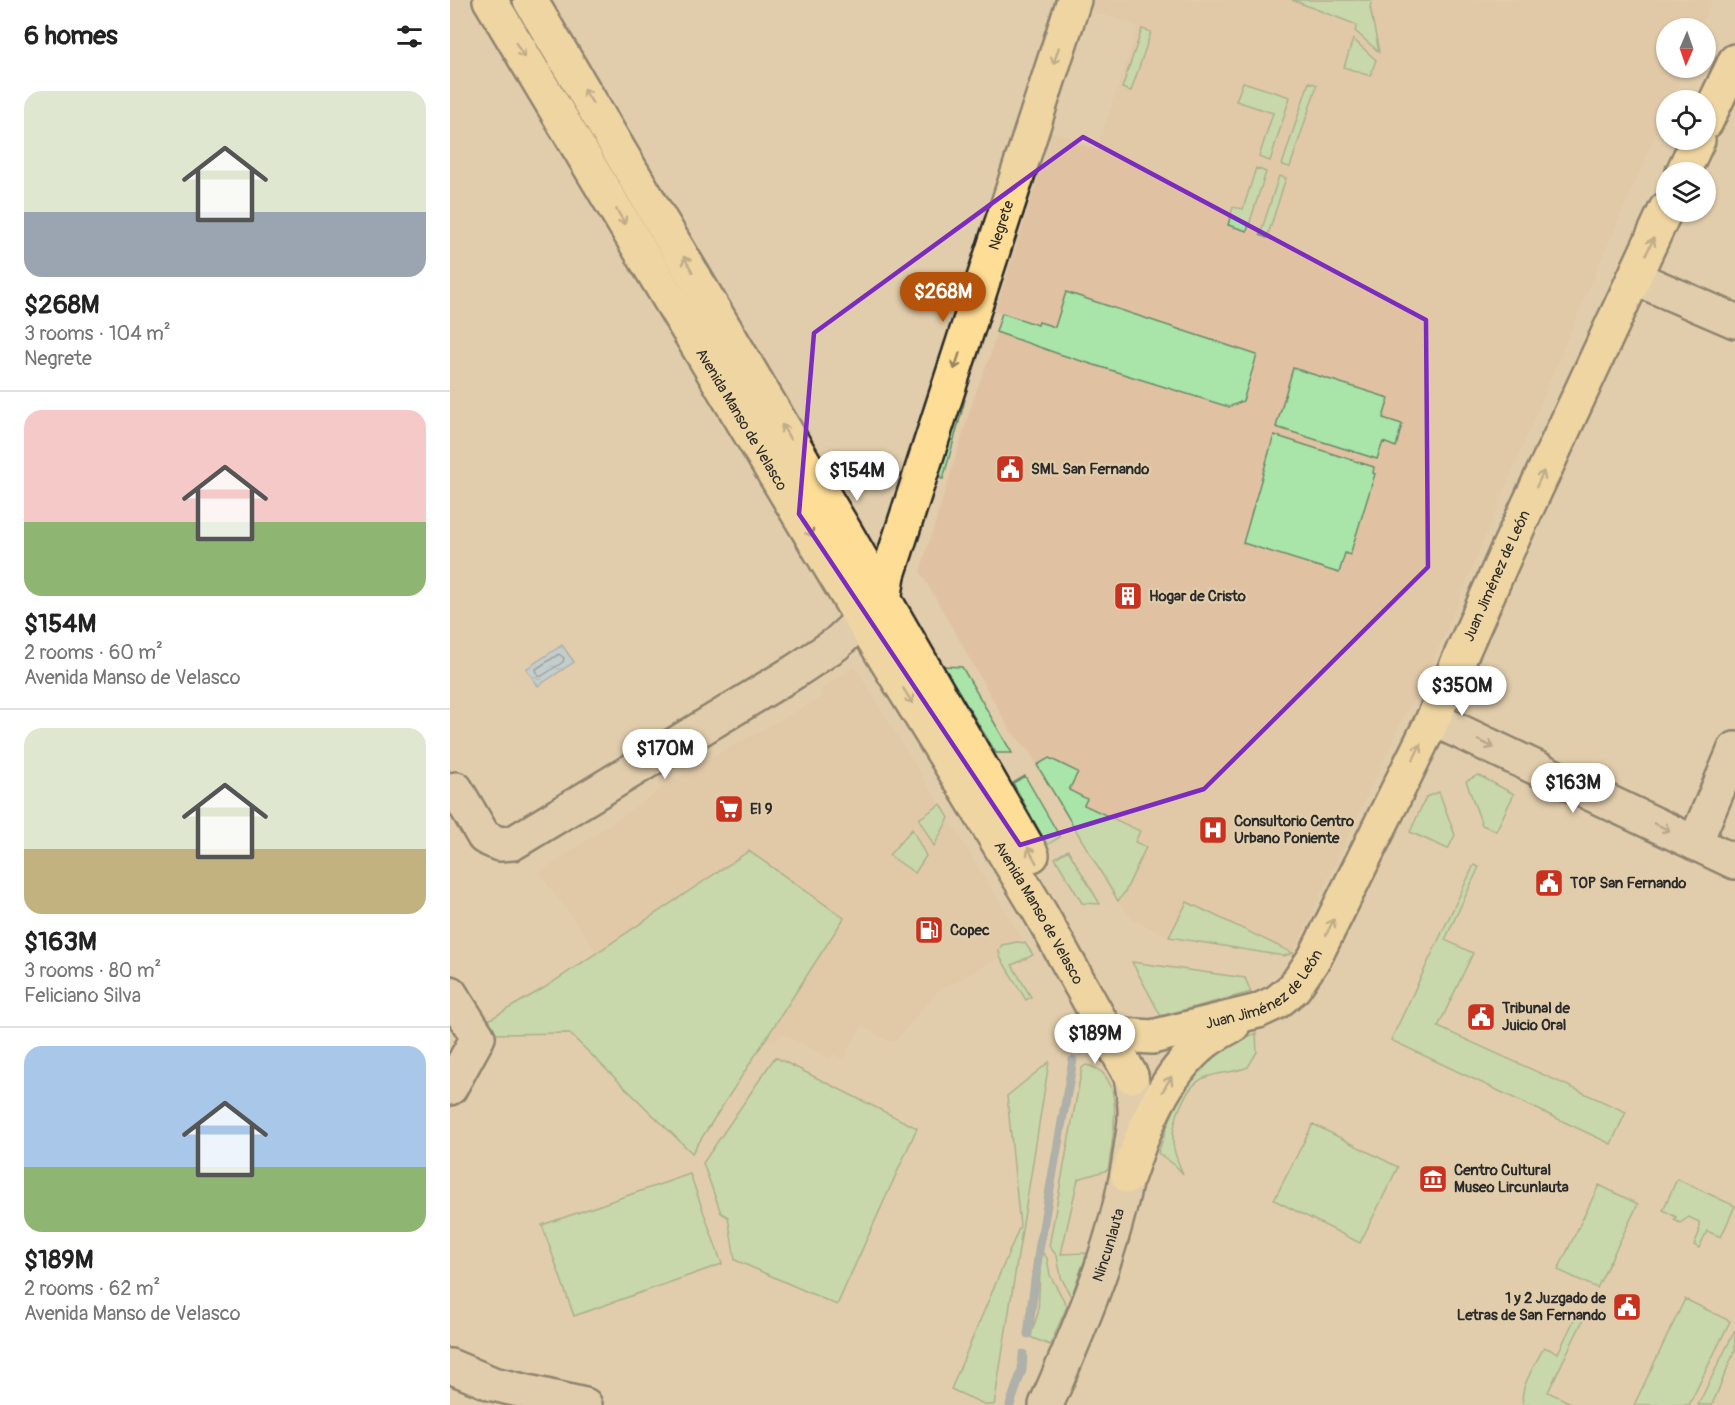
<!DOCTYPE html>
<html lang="en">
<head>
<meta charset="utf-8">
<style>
  :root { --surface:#fff; --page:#f6f6f6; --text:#222; --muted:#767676; --line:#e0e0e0; --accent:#b45309 }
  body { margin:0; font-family:Pangolin,sans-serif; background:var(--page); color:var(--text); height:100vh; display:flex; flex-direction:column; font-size:22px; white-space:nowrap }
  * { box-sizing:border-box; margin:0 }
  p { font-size:20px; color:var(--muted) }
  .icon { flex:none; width:33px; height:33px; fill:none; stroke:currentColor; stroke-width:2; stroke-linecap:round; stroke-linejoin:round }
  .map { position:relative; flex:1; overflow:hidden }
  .sheet { display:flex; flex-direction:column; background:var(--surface); width:450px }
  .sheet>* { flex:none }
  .needle { width:39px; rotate:182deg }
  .fabs { position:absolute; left:1206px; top:18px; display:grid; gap:12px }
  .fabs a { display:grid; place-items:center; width:60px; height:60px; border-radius:50%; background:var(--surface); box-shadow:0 2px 4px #0004; font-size:30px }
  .price { position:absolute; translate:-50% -51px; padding:0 14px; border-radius:21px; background:#fff; color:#222; font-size:20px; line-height:39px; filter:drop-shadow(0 2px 3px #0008) }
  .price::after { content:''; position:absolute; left:50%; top:36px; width:18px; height:14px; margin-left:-9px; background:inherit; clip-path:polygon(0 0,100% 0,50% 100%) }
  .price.on { background:var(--accent); color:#fff }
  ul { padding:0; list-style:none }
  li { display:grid; align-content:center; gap:12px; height:318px; padding:0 24px }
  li+li { border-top:2px solid var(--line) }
  li span { display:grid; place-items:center; height:186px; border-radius:18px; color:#555 }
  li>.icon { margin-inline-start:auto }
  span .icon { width:108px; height:108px; fill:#fffc; stroke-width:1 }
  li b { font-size:26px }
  h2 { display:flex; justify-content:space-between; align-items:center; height:72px; padding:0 24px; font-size:26px }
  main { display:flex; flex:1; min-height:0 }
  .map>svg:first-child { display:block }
</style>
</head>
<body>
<main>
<section class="sheet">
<h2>6 homes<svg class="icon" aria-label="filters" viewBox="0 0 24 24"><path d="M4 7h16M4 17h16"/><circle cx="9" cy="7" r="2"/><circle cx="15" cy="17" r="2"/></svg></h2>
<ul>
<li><span style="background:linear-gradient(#dfe7d0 65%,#9aa5b1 0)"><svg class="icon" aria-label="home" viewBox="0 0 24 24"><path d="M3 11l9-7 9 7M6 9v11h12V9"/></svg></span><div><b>$268M</b><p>3 rooms · 104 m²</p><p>Negrete</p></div></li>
<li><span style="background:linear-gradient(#f6c9c9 60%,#8fb573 0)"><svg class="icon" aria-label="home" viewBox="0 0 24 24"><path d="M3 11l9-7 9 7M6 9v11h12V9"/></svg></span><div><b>$154M</b><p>2 rooms · 60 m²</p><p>Avenida Manso de Velasco</p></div></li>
<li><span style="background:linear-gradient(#dfe7d0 65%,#c2b280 0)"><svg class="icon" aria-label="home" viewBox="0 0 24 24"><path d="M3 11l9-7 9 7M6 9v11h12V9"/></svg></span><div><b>$163M</b><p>3 rooms · 80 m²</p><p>Feliciano Silva</p></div></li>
<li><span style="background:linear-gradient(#a9c7e8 65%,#8fb573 0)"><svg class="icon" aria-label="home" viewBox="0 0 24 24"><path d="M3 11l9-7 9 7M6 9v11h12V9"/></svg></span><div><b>$189M</b><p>2 rooms · 62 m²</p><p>Avenida Manso de Velasco</p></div></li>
</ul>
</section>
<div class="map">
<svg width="1285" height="1405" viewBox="0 0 1285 1405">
  <defs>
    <pattern id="water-ripples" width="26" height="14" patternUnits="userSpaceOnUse" patternTransform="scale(1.5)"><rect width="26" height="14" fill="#9ccdf8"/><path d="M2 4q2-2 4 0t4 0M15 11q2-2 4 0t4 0" fill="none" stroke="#87b0d5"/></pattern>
  </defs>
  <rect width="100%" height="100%" fill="#e1cdab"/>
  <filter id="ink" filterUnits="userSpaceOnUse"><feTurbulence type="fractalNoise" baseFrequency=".0167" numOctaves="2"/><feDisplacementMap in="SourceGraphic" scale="12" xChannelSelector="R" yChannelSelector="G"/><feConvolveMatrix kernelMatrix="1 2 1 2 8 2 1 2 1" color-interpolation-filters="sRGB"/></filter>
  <g filter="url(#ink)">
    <!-- built -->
    <path fill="#e0c2a3" d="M 646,0 L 1262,0 L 1250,28 L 1216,28 L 1216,68 L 1234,68 L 1221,100 L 1216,100 L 1216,111 L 1130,309 L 984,659 L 959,706 L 843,953 L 737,902 L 719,937 L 683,920 L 664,896 L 581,754 L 560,730 L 470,571 L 527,388 L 539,359 L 552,313 L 545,311 L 603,132 L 623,138 L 623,142 L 647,149 L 688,26 L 642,11 Z
      M 405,667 L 575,943 L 567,942 L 549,950 L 550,957 L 487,992 L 443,1044 L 412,1026 L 396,1052 L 398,1055 L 394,1060 L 384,1054 L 381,1059 L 331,1033 L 324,1044 L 316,1039 L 394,918 L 299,851 L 147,951 L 89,873 L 242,768 L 371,698 L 372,688 Z"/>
    <!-- green -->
    <path fill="#a9e4a9" stroke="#6a886a" stroke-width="1.5" d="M 842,0 L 922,0 L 920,7 L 929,52 L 905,31 L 907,25 Z
      M 692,29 L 701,32 L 681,91 L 672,88 Z
      M 903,39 L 926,60 L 920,76 L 894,67 Z
      M 793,82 L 840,97 L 820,161 L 809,157 L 823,113 L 786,101 Z
      M 859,82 L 867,85 L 840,167 L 832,165 Z
      M 806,168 L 816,172 L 797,231 L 778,225 L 783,207 L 793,209 Z
      M 829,176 L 836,178 L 817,238 L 810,235 Z
      M 616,292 L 807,355 L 793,401 L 779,407 L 609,354 L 546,332 L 552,313 L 588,325 L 589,322 L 605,327 Z
      M 843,368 L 939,398 L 933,418 L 952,424 L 946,447 L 933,442 L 927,459 L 826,427 Z
      M 511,399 L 515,400 L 493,479 L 489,478 Z
      M 824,435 L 924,467 L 923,473 L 925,474 L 900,555 L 895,553 L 889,573 L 793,543 Z
      M 493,666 L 512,667 L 562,753 L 546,753 Z
      M 599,758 L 628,772 L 619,790 L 637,799 L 634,805 L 690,831 L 685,842 L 696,847 L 675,892 L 668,901 L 587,765 Z
      M 1028,775 L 1064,794 L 1046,831 L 1032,825 L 1016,781 Z
      M 575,776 L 610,837 L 597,845 L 563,783 Z
      M 989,792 L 1005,835 L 998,849 L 960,832 L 976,797 Z
      M 491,804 L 499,818 L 484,846 L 469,819 Z
      M 462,829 L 476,856 L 465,873 L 439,855 Z
      M 618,850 L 650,904 L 632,903 L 605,858 Z
      M 299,851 L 394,918 L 242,1153 L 119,1033 L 45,1034 L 35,1022 L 94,988 Z
      M 1024,865 L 1029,867 L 995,940 L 1023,953 L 988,1027 L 1176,1112 L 1161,1144 L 941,1040 Z
      M 737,902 L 843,953 L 834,956 L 719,937 Z
      M 567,942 L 575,943 L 583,955 L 562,965 L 581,997 L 576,1000 L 550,957 L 549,950 L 552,945 Z
      M 682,962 L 795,978 L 801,992 L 711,1016 Z
      M 806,1033 L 807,1052 L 798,1067 C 784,1073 768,1072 754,1078 C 734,1087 722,1122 723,1143 C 724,1154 729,1164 733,1174 L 726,1166 L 708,1153 C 729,1090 742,1060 806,1033 Z
      M 325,1057 L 467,1128 L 387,1305 L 285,1260 L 278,1217 L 271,1213 L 253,1163 Z
      M 599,1062 L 544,1405 L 536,1405 L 501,1389 L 570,1226 L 557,1096 Z
      M 636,1065 C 679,1072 662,1142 658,1170 L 628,1179 L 611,1254 L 637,1253 L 621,1297 L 611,1277 L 607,1256 L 599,1246 L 632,1068 Z
      M 863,1124 L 948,1167 L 910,1243 L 824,1200 Z
      M 240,1174 L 272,1264 L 124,1316 L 92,1225 Z
      M 1227,1179 L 1285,1206 L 1271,1237 L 1257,1231 L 1249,1248 L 1244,1245 L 1249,1233 L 1249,1222 L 1239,1217 L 1230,1223 L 1224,1220 L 1226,1217 L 1213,1210 Z
      M 1149,1185 L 1188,1204 L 1147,1288 L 1108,1270 Z
      M 591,1251 L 597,1258 L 600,1275 L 617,1306 L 600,1345 L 580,1337 L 588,1313 Z
      M 1235,1299 L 1280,1321 L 1239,1405 L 1184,1405 Z
      M 1137,1312 L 1098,1392 L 1125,1405 L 1074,1405 C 1066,1392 1088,1360 1094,1347 L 1108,1353 L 1126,1316 Z
      M 1285,1330 L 1285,1350 L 1262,1405 L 1248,1405 Z"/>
    <!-- water -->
    <path fill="url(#water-ripples)" stroke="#6f8ca6" stroke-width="1.5" d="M 112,645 L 124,662 L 88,686 L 76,669 Z"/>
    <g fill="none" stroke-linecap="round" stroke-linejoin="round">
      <!-- shore -->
      <path stroke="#586c7d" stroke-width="1.5" d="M 109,654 L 114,658 L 113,662 L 92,676 L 88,676 L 86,669 Z"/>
      <!-- stream -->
      <path stroke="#6f8ca6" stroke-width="9" d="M 578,1334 L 589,1250 L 623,1060
        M 560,1405 L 572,1370 L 573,1354"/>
      <!-- minor casing -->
      <g stroke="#2b2b2b" stroke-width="38">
        <g id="minor">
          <path d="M 1185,278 L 1285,321"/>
          <path d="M 983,719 L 1285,862"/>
          <path d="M 6,789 L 34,837 L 49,844 L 63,843 L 344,672 L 386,644 L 433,600"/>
          <path d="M 1245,843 L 1285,749"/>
          <path d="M 0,993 L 28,1037 L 0,1088"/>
          <path d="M 0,1366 L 43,1384 L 135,1405"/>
          <path id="s1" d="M 596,1405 C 632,1323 669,1238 681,1149 C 682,1139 685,1128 685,1117 C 686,1104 683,1090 681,1076"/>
        </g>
      </g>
      <!-- major casing -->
      <g stroke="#2b2b2b" stroke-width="38">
        <g id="major">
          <path id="s2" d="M 40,0 L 433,655 L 520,796 L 591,914 L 681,1076"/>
          <path d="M 80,0 L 396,533 L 582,855"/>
          <path d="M 1256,122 L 1285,61"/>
          <path d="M 1233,172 L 1248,140"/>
          <path id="s3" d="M 433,607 L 438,575 L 624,0"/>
          <path id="s4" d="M 657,1034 L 702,1037 L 808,1011 L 827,1002 L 844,988 L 865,957 L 983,719 L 1057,551 L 1216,209"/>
          <path d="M 678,1176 C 695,1126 713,1076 755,1042 C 764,1035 774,1030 783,1025"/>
        </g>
      </g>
      <!-- minor -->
      <use href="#minor" stroke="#e1cdab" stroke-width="33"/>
      <!-- major -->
      <use href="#major" stroke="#fedd96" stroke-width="33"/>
    </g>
    <!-- one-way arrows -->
    <defs><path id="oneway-shaft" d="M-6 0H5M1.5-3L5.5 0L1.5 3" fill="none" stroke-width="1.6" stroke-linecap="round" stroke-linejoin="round" transform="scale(1.5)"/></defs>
    <g stroke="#948460">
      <use href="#oneway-shaft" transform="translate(70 50) rotate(59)"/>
      <use href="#oneway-shaft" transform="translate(606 56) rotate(108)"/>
      <use href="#oneway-shaft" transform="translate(138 96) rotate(-121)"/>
      <use href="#oneway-shaft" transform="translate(171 217) rotate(59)"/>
      <use href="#oneway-shaft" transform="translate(1200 246) rotate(-65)"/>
      <use href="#oneway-shaft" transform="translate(238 264) rotate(-120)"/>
      <use href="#oneway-shaft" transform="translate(507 361) rotate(108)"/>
      <use href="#oneway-shaft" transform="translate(336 432) rotate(-120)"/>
      <use href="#oneway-shaft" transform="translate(1090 479) rotate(-65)"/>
      <use href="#oneway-shaft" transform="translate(358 529) rotate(59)"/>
      <use href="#oneway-shaft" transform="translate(458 696) rotate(58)"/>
      <use href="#oneway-shaft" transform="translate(967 752) rotate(-64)"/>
      <use href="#oneway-shaft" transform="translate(582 855) rotate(-119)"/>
      <use href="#oneway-shaft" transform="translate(880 927) rotate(-64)"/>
      <use href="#oneway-shaft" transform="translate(717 1084) rotate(-59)"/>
    </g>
    <g stroke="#867c6b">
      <use href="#oneway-shaft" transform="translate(1036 744) rotate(25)"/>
      <use href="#oneway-shaft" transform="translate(1212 827) rotate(25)"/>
    </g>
  </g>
  <!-- marked area -->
  <path d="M0 0H1285V1405H0ZM 633,137 L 976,320 L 978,567 L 754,789 L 570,845 L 349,514 L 364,333 Z" fill="#e1cdab" fill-opacity=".55" fill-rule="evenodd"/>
  <path fill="none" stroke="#7b2cbf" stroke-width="4.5" stroke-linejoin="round" d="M 633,137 L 976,320 L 978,567 L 754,789 L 570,845 L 349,514 L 364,333 Z"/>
  <!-- icons -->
  <defs>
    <g id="civic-square" transform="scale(1.5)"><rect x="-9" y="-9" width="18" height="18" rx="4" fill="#c8321e" stroke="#e1cdab"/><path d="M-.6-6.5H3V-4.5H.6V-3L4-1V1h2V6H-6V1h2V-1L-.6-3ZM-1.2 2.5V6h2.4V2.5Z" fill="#fff"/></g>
    <g id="building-square" transform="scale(1.5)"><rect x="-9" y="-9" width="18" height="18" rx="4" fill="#c8321e" stroke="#e1cdab"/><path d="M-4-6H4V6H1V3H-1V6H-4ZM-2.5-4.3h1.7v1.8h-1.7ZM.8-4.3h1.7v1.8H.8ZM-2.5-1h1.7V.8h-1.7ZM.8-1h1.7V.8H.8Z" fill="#fff"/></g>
    <g id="supermarket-square" transform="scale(1.5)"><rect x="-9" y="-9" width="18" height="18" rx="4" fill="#c8321e" stroke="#e1cdab"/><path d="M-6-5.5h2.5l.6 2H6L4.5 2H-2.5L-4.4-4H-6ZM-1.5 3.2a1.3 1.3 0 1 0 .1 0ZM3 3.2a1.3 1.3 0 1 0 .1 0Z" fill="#fff"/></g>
    <g id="hospital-square" transform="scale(1.5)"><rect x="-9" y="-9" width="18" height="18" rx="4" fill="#c8321e" stroke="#e1cdab"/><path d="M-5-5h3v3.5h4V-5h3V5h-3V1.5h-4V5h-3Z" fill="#fff"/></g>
    <g id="fuel-square" transform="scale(1.5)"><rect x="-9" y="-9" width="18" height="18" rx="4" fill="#c8321e" stroke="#e1cdab"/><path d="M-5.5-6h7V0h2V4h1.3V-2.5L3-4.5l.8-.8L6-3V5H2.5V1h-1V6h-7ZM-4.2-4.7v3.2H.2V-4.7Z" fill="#fff"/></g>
    <g id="museum-square" transform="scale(1.5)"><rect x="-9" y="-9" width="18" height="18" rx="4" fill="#c8321e" stroke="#e1cdab"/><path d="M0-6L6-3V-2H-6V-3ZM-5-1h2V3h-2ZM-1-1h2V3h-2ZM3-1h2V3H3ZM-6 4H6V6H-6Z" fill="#fff"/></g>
  </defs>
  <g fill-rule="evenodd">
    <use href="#civic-square" x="560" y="469"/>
    <use href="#building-square" x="678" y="596"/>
    <use href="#supermarket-square" x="279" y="809"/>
    <use href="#hospital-square" x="763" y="830"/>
    <use href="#civic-square" x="1099" y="883"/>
    <use href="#fuel-square" x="479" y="930"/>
    <use href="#civic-square" x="1031" y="1017"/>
    <use href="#museum-square" x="983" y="1179"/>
    <use href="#civic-square" x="1177" y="1307"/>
  </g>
  <g text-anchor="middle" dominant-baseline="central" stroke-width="4.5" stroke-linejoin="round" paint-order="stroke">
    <!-- street labels -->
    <g font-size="15" fill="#2b2b2b" stroke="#e1cdab">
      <text stroke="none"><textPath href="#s3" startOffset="400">Negrete</textPath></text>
      <text stroke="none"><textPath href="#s2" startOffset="489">Avenida Manso de Velasco</textPath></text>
      <text stroke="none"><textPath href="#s4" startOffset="657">Juan Jiménez de León</textPath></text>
      <text stroke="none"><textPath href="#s2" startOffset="1065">Avenida Manso de Velasco</textPath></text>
      <text stroke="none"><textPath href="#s4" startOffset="171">Juan Jiménez de León</textPath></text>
      <text stroke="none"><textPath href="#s1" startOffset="172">Nincunlauta</textPath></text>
    </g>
    <!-- poi labels -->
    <g font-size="15" font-weight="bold" fill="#2b2b2b" stroke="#e1cdab" text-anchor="start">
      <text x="581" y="469">SML San Fernando</text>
      <text x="699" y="596">Hogar de Cristo</text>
      <text x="300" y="809">El 9</text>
      <text x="784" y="821">Consultorio Centro<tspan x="784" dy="17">Urbano Poniente</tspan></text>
      <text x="1120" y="883">TOP San Fernando</text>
      <text x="500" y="930">Copec</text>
      <text x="1052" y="1008">Tribunal de<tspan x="1052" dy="17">Juicio Oral</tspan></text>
      <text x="1004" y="1170">Centro Cultural<tspan x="1004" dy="17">Museo Lircunlauta</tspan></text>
      <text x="1156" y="1298" text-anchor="end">1 y 2 Juzgado de<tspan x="1156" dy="17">Letras de San Fernando</tspan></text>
    </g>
  </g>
</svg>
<div class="fabs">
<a><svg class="needle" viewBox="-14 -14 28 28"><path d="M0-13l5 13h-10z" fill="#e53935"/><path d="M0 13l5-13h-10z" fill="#767676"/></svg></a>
<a><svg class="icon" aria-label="locate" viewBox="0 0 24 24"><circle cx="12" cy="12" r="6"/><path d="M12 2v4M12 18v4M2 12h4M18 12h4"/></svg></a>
<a><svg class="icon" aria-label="layers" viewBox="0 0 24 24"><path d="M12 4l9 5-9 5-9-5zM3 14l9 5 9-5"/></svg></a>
</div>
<b class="price on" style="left:493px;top:323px">$268M</b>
<b class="price" style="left:407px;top:502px">$154M</b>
<b class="price" style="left:1012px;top:717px">$350M</b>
<b class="price" style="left:215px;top:780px">$170M</b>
<b class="price" style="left:1123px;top:814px">$163M</b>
<b class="price" style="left:645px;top:1065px">$189M</b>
</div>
</main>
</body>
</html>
